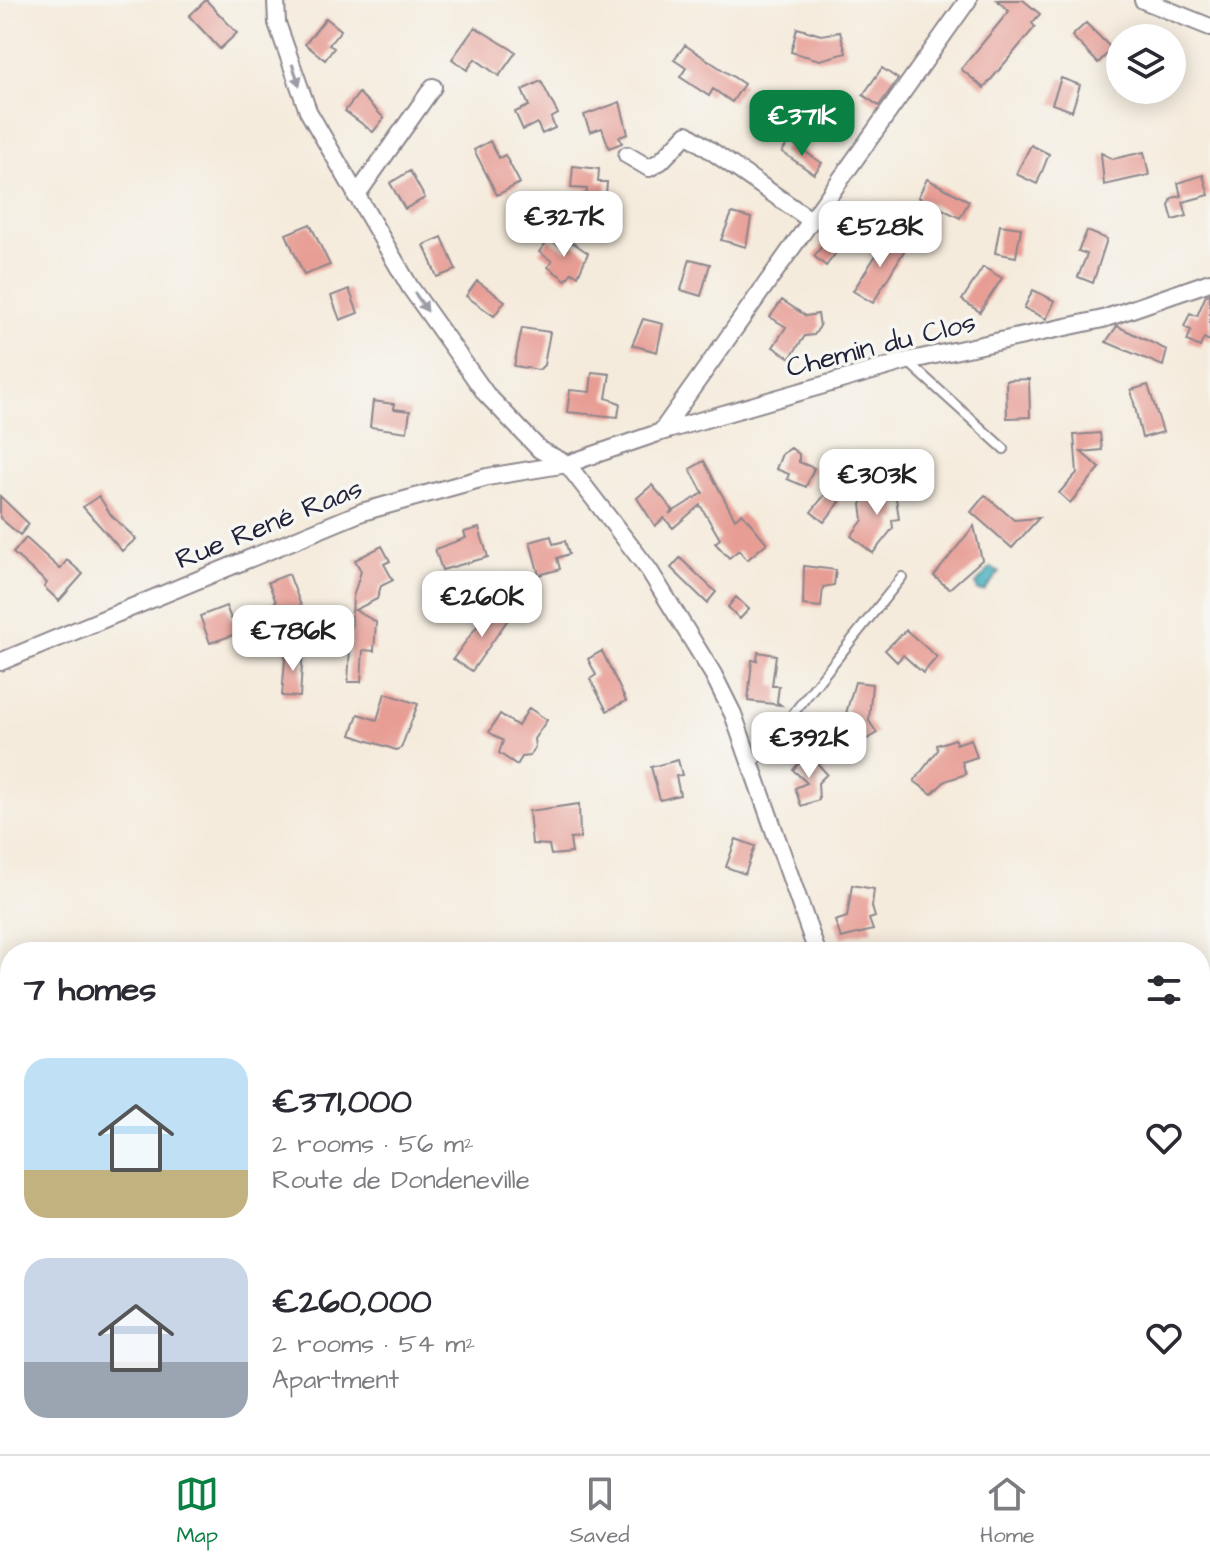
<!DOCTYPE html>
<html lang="en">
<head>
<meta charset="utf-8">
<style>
  :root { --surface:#fff; --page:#f7f7f7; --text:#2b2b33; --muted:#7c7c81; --line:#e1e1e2; --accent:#0b8043 }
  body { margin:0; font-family:"Architects Daughter",sans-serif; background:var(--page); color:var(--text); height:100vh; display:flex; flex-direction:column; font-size:30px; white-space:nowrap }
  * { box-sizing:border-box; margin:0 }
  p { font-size:26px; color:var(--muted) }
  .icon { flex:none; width:44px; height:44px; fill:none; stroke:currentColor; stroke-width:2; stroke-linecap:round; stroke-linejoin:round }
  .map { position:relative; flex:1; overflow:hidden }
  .panel { position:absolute; left:0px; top:942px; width:1210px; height:512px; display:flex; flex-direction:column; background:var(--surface); border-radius:32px 32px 0 0; box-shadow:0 4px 20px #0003 }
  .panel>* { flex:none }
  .controls { position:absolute; left:1106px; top:24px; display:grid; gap:16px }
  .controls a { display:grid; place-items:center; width:80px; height:80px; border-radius:50%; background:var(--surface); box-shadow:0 4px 20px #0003; font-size:40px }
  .price { position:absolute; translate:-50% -68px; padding:0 18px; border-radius:16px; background:#fff; color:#222; font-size:26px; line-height:52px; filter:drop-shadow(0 2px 4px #0008) }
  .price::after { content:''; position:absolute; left:50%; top:48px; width:24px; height:18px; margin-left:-12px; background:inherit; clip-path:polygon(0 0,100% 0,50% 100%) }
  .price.current { background:var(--accent); color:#fff }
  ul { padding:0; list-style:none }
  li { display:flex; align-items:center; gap:24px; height:200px; padding:0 24px }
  li span { display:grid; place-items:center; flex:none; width:224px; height:160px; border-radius:24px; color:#555 }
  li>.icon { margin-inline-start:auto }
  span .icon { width:96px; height:96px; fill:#fffc; stroke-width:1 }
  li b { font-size:34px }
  h2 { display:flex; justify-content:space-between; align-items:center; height:96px; padding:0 24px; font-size:34px }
  .menu { display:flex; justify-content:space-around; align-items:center; height:112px; border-top:2px solid var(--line); background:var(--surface); font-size:22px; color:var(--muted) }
  .menu a { display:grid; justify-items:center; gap:4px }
  .menu .current { color:var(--accent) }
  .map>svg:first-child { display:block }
</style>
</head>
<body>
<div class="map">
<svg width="1210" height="1454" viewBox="0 0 1210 1454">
  <rect width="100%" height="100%" fill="#f6f6f2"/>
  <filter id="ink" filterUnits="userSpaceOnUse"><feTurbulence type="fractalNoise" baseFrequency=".0125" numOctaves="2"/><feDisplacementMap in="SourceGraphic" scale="16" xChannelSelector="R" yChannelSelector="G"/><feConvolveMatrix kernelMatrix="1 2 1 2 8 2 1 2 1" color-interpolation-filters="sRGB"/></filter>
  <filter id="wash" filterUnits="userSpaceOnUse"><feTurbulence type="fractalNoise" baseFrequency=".006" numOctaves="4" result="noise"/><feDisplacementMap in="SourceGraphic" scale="32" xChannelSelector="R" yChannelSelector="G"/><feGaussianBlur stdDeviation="1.8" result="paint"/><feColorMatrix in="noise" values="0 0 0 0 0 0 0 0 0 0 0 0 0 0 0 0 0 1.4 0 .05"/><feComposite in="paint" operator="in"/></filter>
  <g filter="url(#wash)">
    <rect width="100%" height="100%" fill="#f5ebdc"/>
    <!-- water -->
    <path fill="#3eadbb" stroke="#30687b" stroke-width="2" d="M 991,567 L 999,573 L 984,591 L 978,591 L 976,584 Z"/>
    <g id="blocks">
      <!-- building -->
      <path fill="#e79d94" d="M 206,0 L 237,33 L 220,49 L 189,16 Z
        M 997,0 L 1023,0 L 1040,14 L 1032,23 L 1035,27 L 984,88 L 961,69 L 1009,11 Z
        M 326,18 L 341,30 L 329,45 L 334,48 L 325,60 L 305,44 Z
        M 1086,23 L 1112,49 L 1098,63 L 1072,36 Z
        M 475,27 L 516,52 L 499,76 L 475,59 L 467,70 L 452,59 Z
        M 797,28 L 821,35 L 840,32 L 846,53 L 820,60 L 791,52 Z
        M 685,45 L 744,84 L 732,102 L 713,89 L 709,96 L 680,77 L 686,68 L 674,60 Z
        M 882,68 L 898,79 L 879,106 L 863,95 Z
        M 1061,78 L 1080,85 L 1072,111 L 1052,104 Z
        M 541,81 L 558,114 L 551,118 L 555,128 L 542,134 L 537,123 L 523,130 L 515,112 L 529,106 L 522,90 Z
        M 359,93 L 384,118 L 373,132 L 345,111 Z
        M 620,102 L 628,134 L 619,137 L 622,143 L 609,148 L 602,128 L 590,132 L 584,115 Z
        M 490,141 L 499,158 L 505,155 L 520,183 L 497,195 L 474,150 Z
        M 789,141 L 822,163 L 814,174 L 782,152 Z
        M 1031,145 L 1049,154 L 1037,184 L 1016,174 Z
        M 1144,152 L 1149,175 L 1104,185 L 1101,153 L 1113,159 Z
        M 573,166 L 599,169 L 598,182 L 607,182 L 604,219 L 584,217 L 587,189 L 571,188 Z
        M 410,171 L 425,198 L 405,209 L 390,183 Z
        M 1203,175 L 1209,195 L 1183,202 L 1187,216 L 1173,220 L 1169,206 L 1172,198 L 1181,196 L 1178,183 Z
        M 927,179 L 969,201 L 960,218 L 918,197 Z
        M 851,210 L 863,217 L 826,266 L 814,256 Z
        M 732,213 L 751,218 L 746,247 L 721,240 Z
        M 310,224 L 330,265 L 304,275 L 286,234 Z
        M 1000,225 L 1021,228 L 1016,257 L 995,253 Z
        M 1087,231 L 1107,239 L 1093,283 L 1078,277 L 1087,254 L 1078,251 Z
        M 889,235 L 907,246 L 873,303 L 853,291 Z
        M 442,237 L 456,270 L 437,277 L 424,245 Z
        M 549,239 L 566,250 L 572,242 L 588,253 L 578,276 L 572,272 L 566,280 L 548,267 L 552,261 L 539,252 Z
        M 690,259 L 710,264 L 701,296 L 681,290 Z
        M 983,267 L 1002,278 L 980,312 L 962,300 Z
        M 477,281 L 505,301 L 494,316 L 466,296 Z
        M 349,289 L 358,313 L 340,320 L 331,296 Z
        M 1033,290 L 1055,301 L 1046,319 L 1024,308 Z
        M 1210,294 L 1210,341 L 1204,338 L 1200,347 L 1187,341 L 1191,330 L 1184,327 L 1190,313 L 1197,316 L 1206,295 Z
        M 782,300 L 806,316 L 818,314 L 820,326 L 814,335 L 805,336 L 790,358 L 773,347 L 786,327 L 770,317 Z
        M 643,319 L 663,324 L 657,352 L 632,345 Z
        M 1117,326 L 1167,350 L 1163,366 L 1106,342 Z
        M 522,328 L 550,332 L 544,365 L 539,370 L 514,366 Z
        M 592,372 L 610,374 L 606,398 L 620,403 L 618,417 L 567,412 L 570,390 L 590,392 Z
        M 1029,379 L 1030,417 L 1007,418 L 1006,380 Z
        M 1148,385 L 1163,432 L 1142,438 L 1131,390 Z
        M 373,401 L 394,404 L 394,409 L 410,411 L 407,432 L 370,427 Z
        M 1100,433 L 1102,450 L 1081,452 L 1100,468 L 1070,503 L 1059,493 L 1077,473 L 1074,435 Z
        M 791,448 L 799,454 L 799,462 L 814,468 L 806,487 L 787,479 L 789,474 L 776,469 L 782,454 Z
        M 704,461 L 735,519 L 742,513 L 767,543 L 747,560 L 739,550 L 729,558 L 715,543 L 720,539 L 700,505 L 673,528 L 664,518 L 655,526 L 637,498 L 652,485 L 673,510 L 669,514 L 703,493 L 690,469 Z
        M 885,472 L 889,499 L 896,498 L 899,519 L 892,520 L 893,528 L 873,553 L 851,536 L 863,520 L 861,504 Z
        M 827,492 L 840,502 L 824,522 L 811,512 Z
        M 985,495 L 1014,520 L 1039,518 L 1012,548 L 971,512 Z
        M 0,496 L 29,524 L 20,535 L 0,518 Z
        M 99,496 L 111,515 L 136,539 L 122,551 L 83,507 Z
        M 974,526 L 982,560 L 949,589 L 934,576 Z
        M 479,528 L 488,557 L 442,570 L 435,549 L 466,538 L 464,532 Z
        M 551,536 L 553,544 L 565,541 L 569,554 L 557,558 L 560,569 L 539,575 L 530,542 Z
        M 26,538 L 60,569 L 67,560 L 83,574 L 59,601 L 44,587 L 47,583 L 13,553 Z
        M 382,546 L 390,561 L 384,564 L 393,580 L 381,586 L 377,599 L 355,610 L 376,622 L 374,651 L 363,650 L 361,682 L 348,682 L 353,597 L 361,571 L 355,560 Z
        M 680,558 L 716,592 L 707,603 L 671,568 Z
        M 804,566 L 836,570 L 834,585 L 823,587 L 821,607 L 803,605 Z
        M 289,574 L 303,611 L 210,643 L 200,616 L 226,606 L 231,619 L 276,602 L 268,582 Z
        M 736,597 L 749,609 L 740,619 L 728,607 Z
        M 516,608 L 472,671 L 453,659 L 483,618 Z
        M 325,626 L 330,644 L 315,647 L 310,630 Z
        M 906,630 L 937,657 L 923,673 L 903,655 L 897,662 L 885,650 Z
        M 286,648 L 303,649 L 300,697 L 282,696 Z
        M 602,651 L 626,701 L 607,711 L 590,679 L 596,675 L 588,659 Z
        M 758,652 L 776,655 L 772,686 L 779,686 L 777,702 L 781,705 L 748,701 L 752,660 L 757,661 Z
        M 855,682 L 872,684 L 869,721 L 877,733 L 862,742 L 857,742 L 845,717 Z
        M 385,693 L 418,704 L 401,748 L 396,750 L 351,735 L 358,714 L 377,720 Z
        M 529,708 L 547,720 L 534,739 L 535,747 L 530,756 L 522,757 L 517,765 L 499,753 L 503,741 L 489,732 L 500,714 L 518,726 Z
        M 955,739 L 956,744 L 971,739 L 977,757 L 962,762 L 966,774 L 945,781 L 932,794 L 914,781 L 938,750 L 937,745 Z
        M 808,753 L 827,774 L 818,783 L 819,800 L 801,806 L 795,788 L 807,783 L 793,770 Z
        M 678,760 L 682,775 L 676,776 L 680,795 L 660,800 L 651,767 Z
        M 579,804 L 580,838 L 570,839 L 572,853 L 551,855 L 549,845 L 532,844 L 529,811 Z
        M 736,839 L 755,846 L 745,874 L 726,867 Z
        M 852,885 L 874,889 L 872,907 L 875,917 L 869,919 L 873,930 L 841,938 L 835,921 L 847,917 Z"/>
    </g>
  </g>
  <g filter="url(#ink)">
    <use href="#blocks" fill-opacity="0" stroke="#8c868c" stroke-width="2"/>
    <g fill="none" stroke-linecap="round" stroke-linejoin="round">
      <!-- service casing -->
      <g stroke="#8c868c" stroke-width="12">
        <path id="service" d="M 907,361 L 1004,449
          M 752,765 L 902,577"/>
      </g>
      <!-- minor casing -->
      <g stroke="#8c868c" stroke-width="20">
        <path id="minor" d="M 276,0 L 277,23 L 308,111 L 410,287 L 486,394 L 540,450 L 567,464 L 649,570 L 713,674 L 733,714 L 817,952
          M 1143,0 L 1210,27
          M 627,155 L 649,168 L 661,161 L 687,134 L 812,221
          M 356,196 L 433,87
          M 661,432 L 968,0
          M 0,662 L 362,512 L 487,477 L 567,464 L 661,432 L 907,361 L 1103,319 L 1210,282
          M 913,1444 L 916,1454
          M 1165,1444 L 1168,1454"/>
      </g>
      <!-- service -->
      <use href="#service" stroke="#fff" stroke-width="8"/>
      <!-- minor -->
      <use href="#minor" stroke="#fff" stroke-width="16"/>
    </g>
    <!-- one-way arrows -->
    <defs><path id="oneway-solid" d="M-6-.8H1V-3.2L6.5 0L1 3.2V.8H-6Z" transform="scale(2)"/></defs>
    <g fill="#9c9ca7">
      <use href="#oneway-solid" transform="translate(296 75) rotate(71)"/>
      <use href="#oneway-solid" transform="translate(421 302) rotate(55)"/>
    </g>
  </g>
  <g text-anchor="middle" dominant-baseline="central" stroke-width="7" stroke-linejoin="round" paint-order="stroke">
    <!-- street labels -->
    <g font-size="28" fill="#22223b" stroke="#f6f6f2">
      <text transform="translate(881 345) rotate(-14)">Chemin du Clos</text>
      <text transform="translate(269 524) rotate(-22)">Rue René Raas</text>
    </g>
  </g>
</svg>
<div class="controls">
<a><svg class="icon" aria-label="layers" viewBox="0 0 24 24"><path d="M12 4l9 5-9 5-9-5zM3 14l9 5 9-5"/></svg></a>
</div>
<b class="price current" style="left:802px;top:158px">€371K</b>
<b class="price" style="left:564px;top:259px">€327K</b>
<b class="price" style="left:880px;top:269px">€528K</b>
<b class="price" style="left:877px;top:517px">€303K</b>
<b class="price" style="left:482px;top:639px">€260K</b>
<b class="price" style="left:293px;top:673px">€786K</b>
<b class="price" style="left:809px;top:780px">€392K</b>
<section class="panel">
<h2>7 homes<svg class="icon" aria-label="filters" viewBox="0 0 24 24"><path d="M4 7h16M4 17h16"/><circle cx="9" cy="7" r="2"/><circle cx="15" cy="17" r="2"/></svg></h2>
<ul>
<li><span style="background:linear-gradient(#bfe0f5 70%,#c2b280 0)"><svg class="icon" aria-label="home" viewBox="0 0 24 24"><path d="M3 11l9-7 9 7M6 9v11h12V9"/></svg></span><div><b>€371,000</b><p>2 rooms · 56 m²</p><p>Route de Dondeneville</p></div><svg class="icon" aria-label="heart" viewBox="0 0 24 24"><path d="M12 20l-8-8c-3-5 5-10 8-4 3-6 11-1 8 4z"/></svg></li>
<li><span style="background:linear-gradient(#c9d6e8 65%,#9aa5b1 0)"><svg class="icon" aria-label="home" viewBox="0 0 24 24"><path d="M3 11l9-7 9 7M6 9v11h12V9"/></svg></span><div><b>€260,000</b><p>2 rooms · 54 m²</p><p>Apartment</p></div><svg class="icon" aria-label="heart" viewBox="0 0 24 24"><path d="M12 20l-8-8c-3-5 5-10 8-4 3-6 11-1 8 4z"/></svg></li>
</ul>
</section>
</div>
<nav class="menu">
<a class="current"><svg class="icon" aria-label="map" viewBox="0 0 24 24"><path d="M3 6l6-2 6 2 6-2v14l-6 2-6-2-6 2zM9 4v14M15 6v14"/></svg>Map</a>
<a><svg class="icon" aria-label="saved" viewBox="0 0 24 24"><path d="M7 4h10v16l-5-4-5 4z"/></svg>Saved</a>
<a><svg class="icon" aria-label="home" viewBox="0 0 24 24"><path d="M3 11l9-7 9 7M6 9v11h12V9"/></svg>Home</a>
</nav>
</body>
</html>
